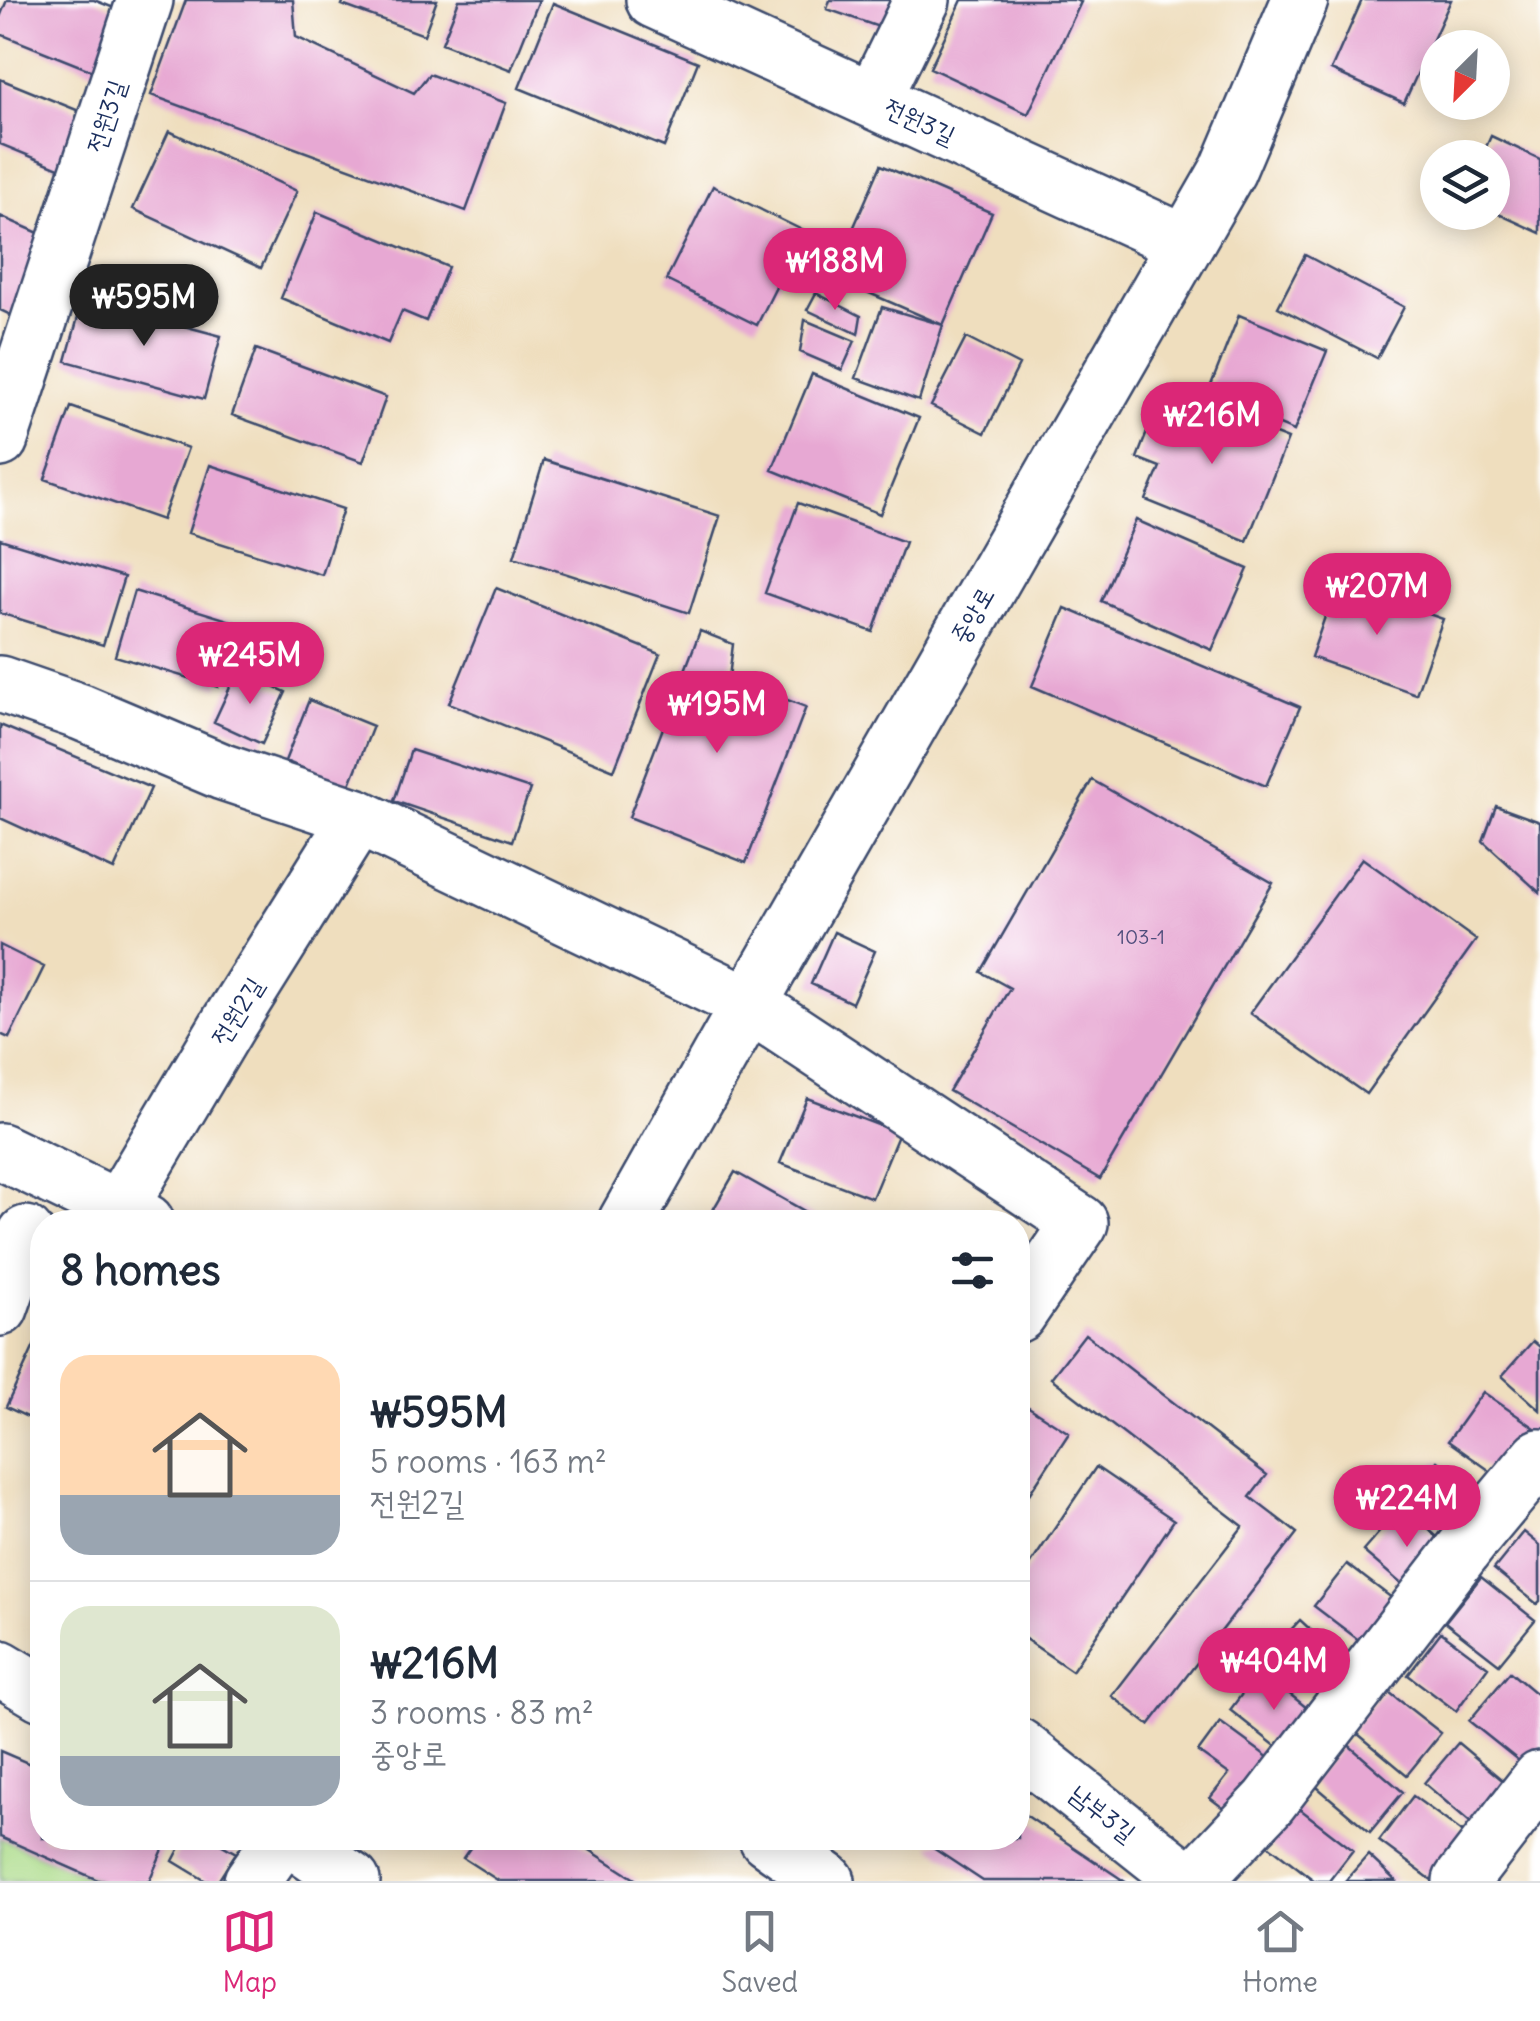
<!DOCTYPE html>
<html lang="en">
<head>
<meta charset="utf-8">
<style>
  :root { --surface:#fff; --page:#f6f6f7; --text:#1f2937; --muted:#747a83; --line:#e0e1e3; --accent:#db2777 }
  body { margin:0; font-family:Delius,"Poor Story",sans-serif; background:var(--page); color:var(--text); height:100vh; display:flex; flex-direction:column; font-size:38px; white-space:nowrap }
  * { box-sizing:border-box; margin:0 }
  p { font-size:32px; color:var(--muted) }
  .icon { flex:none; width:55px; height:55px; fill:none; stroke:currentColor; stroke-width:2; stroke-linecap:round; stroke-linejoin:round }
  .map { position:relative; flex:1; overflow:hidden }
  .sheet { position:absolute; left:30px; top:1210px; width:1000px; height:640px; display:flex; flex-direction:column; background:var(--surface); border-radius:40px; box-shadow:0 5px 25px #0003 }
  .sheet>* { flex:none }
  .needle { width:65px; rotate:204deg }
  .buttons { position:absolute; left:1420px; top:30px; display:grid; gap:20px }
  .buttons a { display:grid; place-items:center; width:90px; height:90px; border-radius:50%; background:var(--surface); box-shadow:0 5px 25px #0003; font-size:50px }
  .price { position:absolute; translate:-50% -85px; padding:0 22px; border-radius:35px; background:var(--accent); color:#fff; font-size:32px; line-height:65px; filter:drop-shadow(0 2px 5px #0008) }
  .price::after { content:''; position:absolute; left:50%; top:60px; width:30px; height:22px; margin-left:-15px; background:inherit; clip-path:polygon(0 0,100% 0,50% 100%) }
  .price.active { background:#222; color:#fff }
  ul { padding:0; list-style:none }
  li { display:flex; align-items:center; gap:30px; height:250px; padding:0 30px }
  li+li { border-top:2px solid var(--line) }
  li span { display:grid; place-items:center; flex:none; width:280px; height:200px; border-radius:30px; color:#555 }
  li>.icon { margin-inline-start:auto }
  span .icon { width:120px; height:120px; fill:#fffc; stroke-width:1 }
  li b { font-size:42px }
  h2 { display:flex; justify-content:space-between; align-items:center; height:120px; padding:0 30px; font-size:42px }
  .tabs { display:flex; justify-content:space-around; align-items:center; height:140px; border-top:2px solid var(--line); background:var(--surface); font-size:28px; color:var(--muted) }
  .tabs a { display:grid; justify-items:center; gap:5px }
  .tabs .active { color:var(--accent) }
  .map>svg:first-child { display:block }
</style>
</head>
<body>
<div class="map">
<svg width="1540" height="1881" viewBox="0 0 1540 1881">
  <rect width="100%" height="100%" fill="#fff"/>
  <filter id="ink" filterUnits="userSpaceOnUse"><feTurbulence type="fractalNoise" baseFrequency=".01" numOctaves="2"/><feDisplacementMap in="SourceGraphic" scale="20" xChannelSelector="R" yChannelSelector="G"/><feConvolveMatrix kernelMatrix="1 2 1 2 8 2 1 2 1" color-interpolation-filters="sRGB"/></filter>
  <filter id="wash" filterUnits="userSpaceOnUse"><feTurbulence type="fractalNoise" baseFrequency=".0048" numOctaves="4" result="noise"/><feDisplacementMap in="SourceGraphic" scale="40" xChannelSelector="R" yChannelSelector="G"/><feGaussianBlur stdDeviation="2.25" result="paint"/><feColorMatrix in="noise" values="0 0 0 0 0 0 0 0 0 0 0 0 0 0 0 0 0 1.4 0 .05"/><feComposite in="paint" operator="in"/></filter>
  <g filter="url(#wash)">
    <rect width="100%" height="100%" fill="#efdebe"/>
    <!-- green -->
    <path fill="#abdb88" stroke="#638573" stroke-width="2.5" d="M 0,1837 L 100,1881 L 0,1881 Z"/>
    <g id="blocks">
      <!-- building -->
      <path fill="#e7a8d3" d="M 7,0 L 94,0 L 119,10 L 95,72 L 0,34 L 0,17 Z
        M 186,0 L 293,0 L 296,37 L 414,93 L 429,74 L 506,103 L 466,211 L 151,95 Z
        M 344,0 L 437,0 L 424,35 L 342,5 Z
        M 459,0 L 539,0 L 511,70 L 442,43 Z
        M 830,0 L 904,0 L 893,32 L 827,9 Z
        M 962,0 L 1075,0 L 1081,2 L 1028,114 L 930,68 Z
        M 1362,0 L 1451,0 L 1404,103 L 1331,70 Z
        M 553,3 L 698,62 L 664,147 L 519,88 Z
        M 0,79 L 89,115 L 66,171 L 0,144 Z
        M 169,131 L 297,191 L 261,268 L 133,209 Z
        M 1491,136 L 1540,159 L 1540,233 L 1492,211 L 1492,158 L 1481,158 Z
        M 881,165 L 992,213 L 943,325 L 832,277 Z
        M 713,186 L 804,231 L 757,325 L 666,280 Z
        M 317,212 L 448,267 L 426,321 L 402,311 L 388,343 L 281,298 Z
        M 0,216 L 50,238 L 15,317 L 0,310 Z
        M 1305,255 L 1404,307 L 1377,358 L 1278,307 Z
        M 816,293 L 861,316 L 858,334 L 807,310 Z
        M 83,299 L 221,336 L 204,399 L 66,361 Z
        M 882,307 L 943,325 L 919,401 L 856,378 Z
        M 1239,315 L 1327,351 L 1294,431 L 1207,395 Z
        M 805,320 L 855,341 L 842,370 L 800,352 Z
        M 966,338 L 1019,365 L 985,433 L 931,406 Z
        M 256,349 L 386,397 L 363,462 L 232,415 Z
        M 812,374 L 919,418 L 880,514 L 772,470 Z
        M 1184,397 L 1288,439 L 1247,541 L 1146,500 L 1160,467 L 1137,458 L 1151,422 L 1171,431 Z
        M 71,407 L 188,448 L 162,520 L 45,479 Z
        M 544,460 L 720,516 L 689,613 L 514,557 Z
        M 210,465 L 343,509 L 322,575 L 188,533 Z
        M 798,503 L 905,542 L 873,632 L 765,593 Z
        M 1136,520 L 1248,569 L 1212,650 L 1101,601 Z
        M 0,539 L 124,577 L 103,645 L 0,613 Z
        M 1337,582 L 1443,619 L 1416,694 L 1311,657 Z
        M 496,588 L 660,654 L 614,770 L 449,703 Z
        M 134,591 L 238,623 L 218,687 L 115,656 Z
        M 1065,608 L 1300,707 L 1266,786 L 1032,686 Z
        M 700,631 L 733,644 L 729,678 L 806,707 L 746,863 L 629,817 Z
        M 238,670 L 286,692 L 262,744 L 214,722 Z
        M 309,700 L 373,726 L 349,787 L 285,761 Z
        M 0,725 L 151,788 L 114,870 L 0,818 Z
        M 411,750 L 530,789 L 512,841 L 394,801 Z
        M 1092,780 L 1273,883 L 1100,1179 L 949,1091 L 1010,988 L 981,972 Z
        M 1496,806 L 1540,822 L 1540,893 L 1483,841 Z
        M 1362,858 L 1476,940 L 1366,1094 L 1250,1013 Z
        M 834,932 L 875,951 L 852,1003 L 811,984 Z
        M 0,945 L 44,967 L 9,1038 L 0,1034 Z
        M 807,1098 L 899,1133 L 872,1198 L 780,1163 Z
        M 735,1172 L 824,1222 L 706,1222 Z
        M 1085,1334 L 1267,1475 L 1250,1497 L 1297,1533 L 1149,1725 L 1112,1696 L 1243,1526 L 1051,1378 Z
        M 1533,1341 L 1540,1347 L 1540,1410 L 1502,1376 Z
        M 35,1344 L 42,1348 L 42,1424 L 6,1407 Z
        M 1483,1392 L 1538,1430 L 1503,1480 L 1448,1441 Z
        M 1027,1406 L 1069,1433 L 1018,1511 L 1018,1420 Z
        M 1438,1461 L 1485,1499 L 1458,1531 L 1412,1494 Z
        M 1096,1467 L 1174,1520 L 1072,1671 L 1018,1634 L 1018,1583 Z
        M 1402,1506 L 1451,1549 L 1412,1593 L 1363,1551 Z
        M 1524,1532 L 1540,1545 L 1540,1601 L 1537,1604 L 1494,1569 Z
        M 1347,1564 L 1401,1605 L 1368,1647 L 1314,1606 Z
        M 1481,1577 L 1535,1620 L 1499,1664 L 1445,1622 Z
        M 1300,1620 L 1351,1667 L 1327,1694 L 1276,1646 Z
        M 1441,1632 L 1488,1667 L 1456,1711 L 1408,1675 Z
        M 1260,1670 L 1318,1717 L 1287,1755 L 1230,1710 Z
        M 1510,1672 L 1540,1697 L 1540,1756 L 1529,1769 L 1469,1721 Z
        M 1385,1689 L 1441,1733 L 1407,1775 L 1352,1729 Z
        M 1220,1722 L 1280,1766 L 1239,1820 L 1210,1798 L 1229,1774 L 1198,1752 Z
        M 1345,1742 L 1403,1792 L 1370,1832 L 1311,1782 Z
        M 1458,1743 L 1513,1789 L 1478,1829 L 1424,1783 Z
        M 0,1751 L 42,1769 L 42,1838 L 168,1838 L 149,1881 L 100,1881 L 0,1837 Z
        M 1413,1796 L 1472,1839 L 1442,1881 L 1433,1881 L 1379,1841 Z
        M 1296,1806 L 1353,1850 L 1329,1881 L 1315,1881 L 1267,1844 Z
        M 1018,1810 L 1124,1881 L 983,1881 L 930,1846 L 948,1838 L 1018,1838 Z
        M 185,1838 L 210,1838 L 236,1853 L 218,1881 L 206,1881 L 173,1861 Z
        M 477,1838 L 571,1838 L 638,1881 L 499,1881 L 463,1858 Z
        M 1368,1855 L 1396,1881 L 1345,1881 Z"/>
    </g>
  </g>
  <g filter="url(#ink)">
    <use href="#blocks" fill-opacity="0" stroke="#3b496c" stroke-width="2.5"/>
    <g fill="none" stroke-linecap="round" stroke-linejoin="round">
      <!-- minor casing -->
      <g stroke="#3b496c" stroke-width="60">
        <path id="minor" d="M 654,0 L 1185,243
          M 873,100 L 922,0
          M 0,439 L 145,0
          M 0,684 L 81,712 L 223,772 L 358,817 L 749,1004 L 1080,1223 L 1018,1314
          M 0,1151 L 146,1222
          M 119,1208 L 229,1023 L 358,817
          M 626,1222 L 749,1004 L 1228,170 L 1300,0
          M 0,1308 L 26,1234
          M 0,1668 L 42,1693
          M 1018,1746 L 1188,1881
          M 290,1838 L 352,1881
          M 767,1838 L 827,1881
          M 252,1881 L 282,1838
          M 1194,1881 L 1269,1802 L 1474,1536 L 1540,1457
          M 1461,1881 L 1540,1779"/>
      </g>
      <!-- minor -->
      <use href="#minor" stroke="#fff" stroke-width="55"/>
    </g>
  </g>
  <g text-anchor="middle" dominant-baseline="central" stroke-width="10" stroke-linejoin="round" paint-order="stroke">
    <!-- number labels -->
    <g font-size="20" fill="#4e4d7b">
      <text x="1141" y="936">103-1</text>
    </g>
    <!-- street labels -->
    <g font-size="25" fill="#1b2f5e" stroke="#fff">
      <text transform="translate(106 116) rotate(-72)">전원3길</text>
      <text transform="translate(920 121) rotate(25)">전원3길</text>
      <text transform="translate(972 615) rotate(-60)">중앙로</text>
      <text transform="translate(237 1011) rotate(-58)">전원2길</text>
      <text transform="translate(1103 1813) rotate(38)">남부3길</text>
    </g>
  </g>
</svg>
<div class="buttons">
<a><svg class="needle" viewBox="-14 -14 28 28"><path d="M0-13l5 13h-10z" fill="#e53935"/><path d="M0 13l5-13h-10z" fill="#747a83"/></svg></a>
<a><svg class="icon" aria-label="layers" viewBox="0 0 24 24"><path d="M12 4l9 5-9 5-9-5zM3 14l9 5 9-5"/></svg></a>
</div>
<b class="price" style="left:835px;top:313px">₩188M</b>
<b class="price active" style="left:144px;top:349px">₩595M</b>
<b class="price" style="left:1212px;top:467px">₩216M</b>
<b class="price" style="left:1377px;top:638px">₩207M</b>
<b class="price" style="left:250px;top:707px">₩245M</b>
<b class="price" style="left:717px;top:756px">₩195M</b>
<b class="price" style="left:1407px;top:1550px">₩224M</b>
<b class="price" style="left:1274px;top:1713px">₩404M</b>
<section class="sheet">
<h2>8 homes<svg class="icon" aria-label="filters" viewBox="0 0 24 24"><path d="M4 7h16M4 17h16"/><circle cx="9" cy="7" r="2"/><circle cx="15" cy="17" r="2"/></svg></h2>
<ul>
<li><span style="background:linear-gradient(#ffd9b3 70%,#9aa5b1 0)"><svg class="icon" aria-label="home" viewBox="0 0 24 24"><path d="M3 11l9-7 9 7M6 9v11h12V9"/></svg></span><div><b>₩595M</b><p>5 rooms · 163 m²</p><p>전원2길</p></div></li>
<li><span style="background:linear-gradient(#dfe7d0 75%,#9aa5b1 0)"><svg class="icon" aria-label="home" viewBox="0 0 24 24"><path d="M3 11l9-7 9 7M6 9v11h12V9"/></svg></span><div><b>₩216M</b><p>3 rooms · 83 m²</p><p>중앙로</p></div></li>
</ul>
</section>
</div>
<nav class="tabs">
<a class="active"><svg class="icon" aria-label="map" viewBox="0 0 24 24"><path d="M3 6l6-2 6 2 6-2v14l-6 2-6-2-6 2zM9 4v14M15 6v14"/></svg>Map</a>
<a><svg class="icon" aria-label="saved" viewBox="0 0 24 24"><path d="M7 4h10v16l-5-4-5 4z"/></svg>Saved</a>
<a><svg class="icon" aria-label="home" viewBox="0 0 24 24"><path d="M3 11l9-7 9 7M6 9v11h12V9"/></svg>Home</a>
</nav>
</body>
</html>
